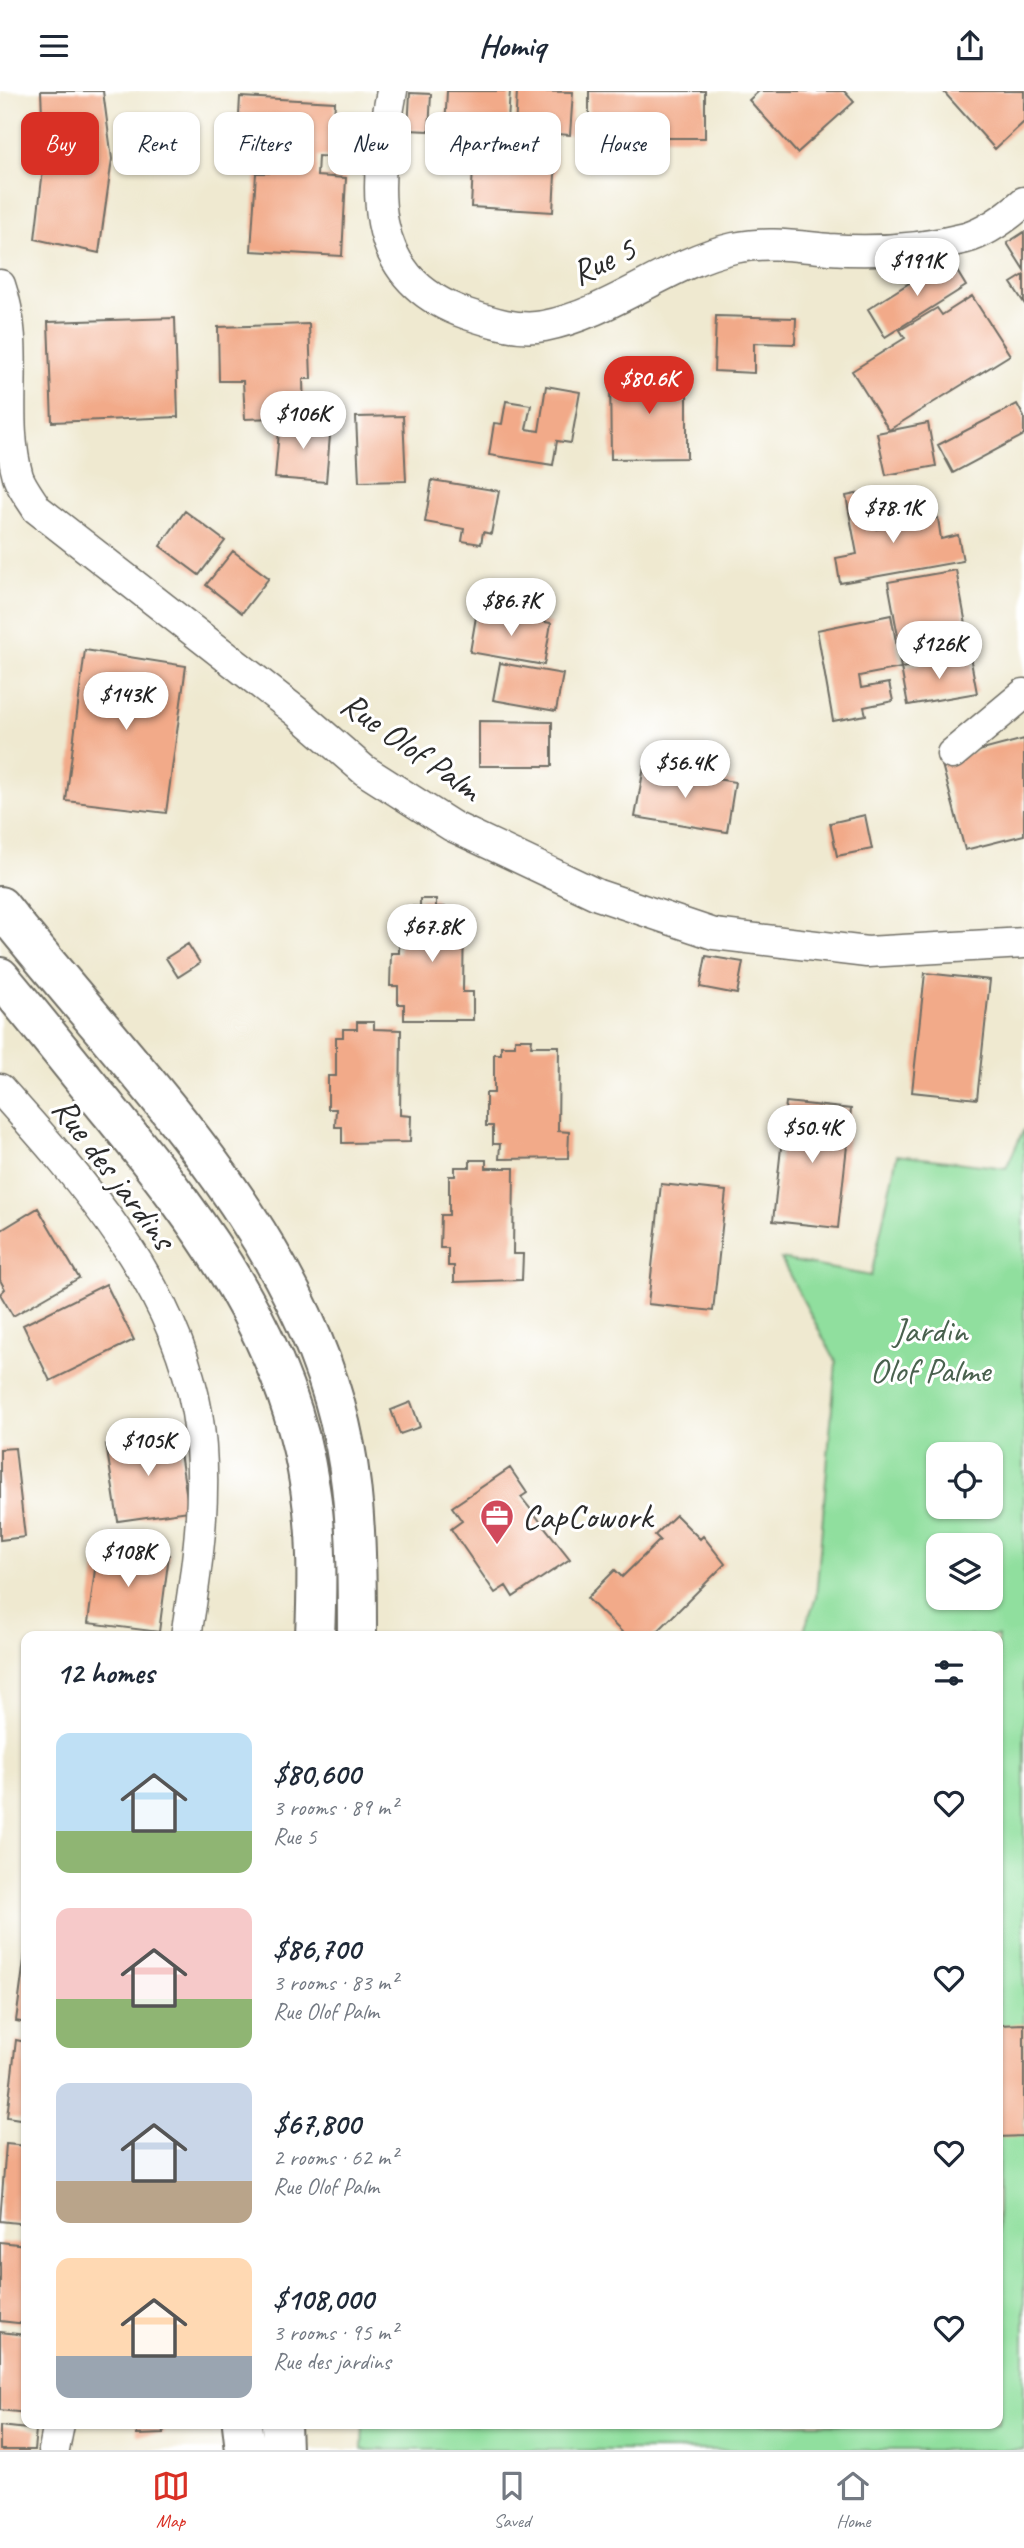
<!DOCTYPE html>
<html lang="en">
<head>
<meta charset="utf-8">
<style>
  :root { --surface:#fff; --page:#f2f2f3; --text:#1f2937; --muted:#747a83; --line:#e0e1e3; --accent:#d93025 }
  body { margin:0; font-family:Caveat,sans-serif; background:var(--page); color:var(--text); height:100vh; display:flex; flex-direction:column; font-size:26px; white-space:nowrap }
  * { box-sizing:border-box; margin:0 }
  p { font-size:23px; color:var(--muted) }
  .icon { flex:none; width:38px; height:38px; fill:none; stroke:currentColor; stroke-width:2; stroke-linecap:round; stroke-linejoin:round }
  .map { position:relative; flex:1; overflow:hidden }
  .sheet { position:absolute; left:21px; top:1540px; width:982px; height:798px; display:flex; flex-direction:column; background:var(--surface); border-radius:14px; box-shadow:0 2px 5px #0004 }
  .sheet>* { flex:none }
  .top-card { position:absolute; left:21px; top:21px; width:984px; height:63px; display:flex; gap:14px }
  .buttons { position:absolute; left:926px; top:1351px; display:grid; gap:14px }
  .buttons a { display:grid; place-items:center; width:77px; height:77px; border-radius:14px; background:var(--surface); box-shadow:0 2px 5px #0004; font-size:35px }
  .price { position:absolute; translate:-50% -60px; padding:0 16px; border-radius:24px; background:#fff; color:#222; font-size:23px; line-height:46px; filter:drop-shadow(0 2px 4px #0008) }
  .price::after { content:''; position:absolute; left:50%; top:42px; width:21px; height:16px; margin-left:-10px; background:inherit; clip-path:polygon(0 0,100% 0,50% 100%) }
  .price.on { background:var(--accent); color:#fff }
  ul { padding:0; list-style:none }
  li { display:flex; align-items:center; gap:21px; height:175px; padding:0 35px }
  li span { display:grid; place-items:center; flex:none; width:196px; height:140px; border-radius:14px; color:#555 }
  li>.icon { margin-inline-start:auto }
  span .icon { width:84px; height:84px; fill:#fffc; stroke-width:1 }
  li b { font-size:30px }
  h2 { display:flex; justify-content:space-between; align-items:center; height:84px; padding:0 35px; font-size:30px }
  .chip { padding:0 24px; border-radius:14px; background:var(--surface); box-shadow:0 2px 5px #0004; font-size:24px; line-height:63px }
  .chip.on { background:var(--accent); color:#fff }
  header { display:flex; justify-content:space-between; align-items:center; height:91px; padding:0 35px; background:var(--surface); font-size:32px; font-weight:600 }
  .menu { display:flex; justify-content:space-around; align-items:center; height:98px; border-top:2px solid var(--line); background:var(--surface); font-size:19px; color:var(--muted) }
  .menu a { display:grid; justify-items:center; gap:4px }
  .menu .on { color:var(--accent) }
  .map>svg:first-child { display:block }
</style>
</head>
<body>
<header><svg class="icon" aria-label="menu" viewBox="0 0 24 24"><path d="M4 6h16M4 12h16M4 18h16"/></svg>Homiq<svg class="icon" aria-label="share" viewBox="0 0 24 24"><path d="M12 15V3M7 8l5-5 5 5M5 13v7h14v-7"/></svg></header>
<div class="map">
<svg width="1024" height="2359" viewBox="0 0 1024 2359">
  <rect width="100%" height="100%" fill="#fff"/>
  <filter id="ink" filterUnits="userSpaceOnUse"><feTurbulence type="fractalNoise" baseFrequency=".0143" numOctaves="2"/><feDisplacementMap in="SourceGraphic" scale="14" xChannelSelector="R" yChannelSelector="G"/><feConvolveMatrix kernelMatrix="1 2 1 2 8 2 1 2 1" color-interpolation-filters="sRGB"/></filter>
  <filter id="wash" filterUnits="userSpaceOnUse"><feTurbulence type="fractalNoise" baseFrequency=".00686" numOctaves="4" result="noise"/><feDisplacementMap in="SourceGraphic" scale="28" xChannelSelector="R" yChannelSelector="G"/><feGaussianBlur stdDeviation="1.57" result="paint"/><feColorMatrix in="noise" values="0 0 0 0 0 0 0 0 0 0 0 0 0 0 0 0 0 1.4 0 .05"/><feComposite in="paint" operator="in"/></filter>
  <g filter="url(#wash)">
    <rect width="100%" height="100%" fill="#efe9d0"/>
    <!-- green -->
    <path fill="#90df9e" stroke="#5e8564" stroke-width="2" fill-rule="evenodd" d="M 1024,1038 L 1024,2359 L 362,2359 L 363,2333 L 998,2333 L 998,1545 L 802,1545 L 816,1506 L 836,1271 L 781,1168 L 871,1185 L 897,1064 L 1006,1077 ZM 938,1363 L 990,1363 L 990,1416 L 938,1416 ZM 938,1454 L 990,1454 L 990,1507 L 938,1507 Z"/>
    <g id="blocks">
      <!-- building -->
      <path fill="#f2aa89" d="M 41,0 L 103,0 L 112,68 L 99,162 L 35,148 L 44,70 Z
        M 447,0 L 510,0 L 506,61 L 556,64 L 553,121 L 471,116 L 473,76 L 443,75 Z
        M 517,0 L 573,1 L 570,44 L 515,40 Z
        M 589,0 L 705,0 L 705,47 L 624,47 L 624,66 L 597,66 L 597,47 L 589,47 Z
        M 759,0 L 844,0 L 854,11 L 797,62 L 749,9 Z
        M 943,0 L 1024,0 L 1024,31 L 995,58 Z
        M 410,2 L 431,3 L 429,40 L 408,39 Z
        M 240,6 L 335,11 L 332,66 L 318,65 L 317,85 L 346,87 L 342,165 L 251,160 L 256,82 L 269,82 L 270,63 L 237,61 Z
        M 1024,141 L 1024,179 L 1007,152 Z
        M 949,167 L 966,195 L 885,246 L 868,218 Z
        M 1024,184 L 1024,212 L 1011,192 Z
        M 972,205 L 1010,264 L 889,339 L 852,280 L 905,247 L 900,239 L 937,217 L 942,224 Z
        M 716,225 L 796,227 L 795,253 L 754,252 L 754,282 L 714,280 Z
        M 175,227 L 178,326 L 52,331 L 48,231 Z
        M 309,233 L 311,288 L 303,288 L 304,326 L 245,328 L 243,290 L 219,290 L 218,236 Z
        M 687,283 L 687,367 L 611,368 L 610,284 Z
        M 546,295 L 580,301 L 571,352 L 557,350 L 553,374 L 489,364 L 494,332 L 502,333 L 506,310 L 531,314 L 526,338 L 539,340 Z
        M 1017,313 L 1024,326 L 1024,344 L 953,382 L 938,354 Z
        M 403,325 L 406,390 L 359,391 L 356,326 Z
        M 280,329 L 331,333 L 326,391 L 275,387 Z
        M 928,332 L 936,375 L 886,384 L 877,342 Z
        M 432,389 L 499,400 L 491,443 L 483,441 L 481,453 L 462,450 L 464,438 L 425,431 Z
        M 870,400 L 877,438 L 938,427 L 941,448 L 958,444 L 963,470 L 840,492 L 836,467 L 857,463 L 846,405 Z
        M 185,420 L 225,450 L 199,484 L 160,455 Z
        M 233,460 L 269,487 L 242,522 L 206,494 Z
        M 956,479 L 967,539 L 899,551 L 888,491 Z
        M 477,520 L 551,532 L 544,574 L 470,561 Z
        M 891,524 L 901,577 L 859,585 L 861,597 L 889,592 L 893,610 L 864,616 L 866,624 L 833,630 L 817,539 Z
        M 85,559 L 186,575 L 166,722 L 66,710 Z
        M 970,565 L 977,602 L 908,614 L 901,577 Z
        M 500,572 L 563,583 L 556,620 L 493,609 Z
        M 479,630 L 552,631 L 552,675 L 479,675 Z
        M 1024,648 L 1024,744 L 965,759 L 941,670 Z
        M 644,676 L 735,691 L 727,741 L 635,726 Z
        M 865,724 L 872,758 L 837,765 L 830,732 Z
        M 420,808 L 436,808 L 436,816 L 464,816 L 463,901 L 473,901 L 473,929 L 404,929 L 404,913 L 398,913 L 398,895 L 390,895 L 391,862 L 399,862 L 399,823 L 406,823 L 406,815 L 420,816 Z
        M 188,853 L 200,872 L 178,886 L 166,867 Z
        M 706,865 L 743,871 L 737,903 L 700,896 Z
        M 925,882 L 990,889 L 977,1008 L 912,1001 Z
        M 357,931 L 374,931 L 374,938 L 401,939 L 400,1024 L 411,1025 L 410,1051 L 342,1052 L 342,1036 L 335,1036 L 336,1018 L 328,1018 L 328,985 L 336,985 L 336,946 L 343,946 L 343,938 L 357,938 Z
        M 515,948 L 532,948 L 531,955 L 559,955 L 558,1040 L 569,1041 L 568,1067 L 499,1068 L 500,1053 L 493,1053 L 493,1035 L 486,1035 L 486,1002 L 494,1002 L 494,963 L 501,963 L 501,955 L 515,955 Z
        M 786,1011 L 851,1018 L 838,1137 L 773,1130 Z
        M 470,1069 L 486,1069 L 486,1077 L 514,1077 L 513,1163 L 523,1163 L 522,1189 L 454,1191 L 454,1175 L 448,1175 L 448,1157 L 440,1157 L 441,1124 L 449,1124 L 449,1085 L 455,1085 L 455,1076 L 470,1076 Z
        M 661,1093 L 726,1100 L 713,1220 L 648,1213 Z
        M 38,1117 L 79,1187 L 13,1225 L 0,1203 L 5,1198 L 0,1189 L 0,1140 Z
        M 106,1193 L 134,1249 L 50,1290 L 23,1234 Z
        M 411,1311 L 420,1336 L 400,1343 L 391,1319 Z
        M 177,1343 L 189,1420 L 118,1430 L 106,1353 Z
        M 15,1357 L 25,1446 L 0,1449 L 0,1358 Z
        M 510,1377 L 527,1402 L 521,1406 L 570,1468 L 513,1506 L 506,1495 L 495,1502 L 451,1438 L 462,1430 L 452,1416 Z
        M 676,1424 L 700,1448 L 703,1445 L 725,1473 L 653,1545 L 626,1545 L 587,1507 L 615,1479 L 622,1486 L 660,1449 L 655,1444 Z
        M 98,1455 L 169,1464 L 159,1541 L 88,1532 Z
        M 25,1862 L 26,1862 L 26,1932 L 16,1930 Z
        M 1024,1933 L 1024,2045 L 998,2046 L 998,1934 Z
        M 16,1949 L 26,1951 L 26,2029 L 7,2026 Z
        M 6,2053 L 26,2055 L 26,2133 L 0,2130 Z
        M 0,2151 L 26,2154 L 26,2233 L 0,2230 Z
        M 0,2241 L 26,2244 L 26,2322 L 0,2319 Z
        M 136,2333 L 163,2333 L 164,2343 L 137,2344 Z
        M 0,2335 L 36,2339 L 34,2359 L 0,2359 Z"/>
    </g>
  </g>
  <g filter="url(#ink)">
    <use href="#blocks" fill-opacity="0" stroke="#706e65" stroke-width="2"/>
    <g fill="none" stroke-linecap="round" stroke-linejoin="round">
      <!-- street casing -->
      <g stroke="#706e65" stroke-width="33">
        <path id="street" d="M 392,0 C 375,90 360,186 467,223 C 491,231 518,240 544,235 C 612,222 667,172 734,157 C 767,150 796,155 829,158 C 873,161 923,158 966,147 C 987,141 1008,125 1024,111
          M 0,194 C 22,257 0,323 18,386 C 22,397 31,408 37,418 L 297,621 L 364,679 L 452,735 L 598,804 L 714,843 L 867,861 L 1024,852
          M 952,663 L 1024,603
          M 0,998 C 84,1092 175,1194 197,1322 C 209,1395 198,1473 186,1545
          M 54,2359 L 59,2333"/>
      </g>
      <!-- secondary casing -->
      <g stroke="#706e65" stroke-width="42">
        <path id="secondary" d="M 0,815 C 128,978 305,1142 345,1355 C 357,1417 357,1482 357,1545
          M 0,886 C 38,931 74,977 111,1022 C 203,1135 288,1248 310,1397 C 318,1446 317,1496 315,1545
          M 242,2333 L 245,2359
          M 281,2333 L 282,2359"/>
      </g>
      <!-- street -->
      <use href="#street" stroke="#fff" stroke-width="30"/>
      <!-- secondary -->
      <use href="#secondary" stroke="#fff" stroke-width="38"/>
    </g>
  </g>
  <!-- icons -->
  <defs>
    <g id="office-pin" transform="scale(1.75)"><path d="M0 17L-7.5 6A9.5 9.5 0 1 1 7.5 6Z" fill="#d1495b" stroke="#fff"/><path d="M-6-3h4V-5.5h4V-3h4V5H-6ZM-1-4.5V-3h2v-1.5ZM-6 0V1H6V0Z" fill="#fff"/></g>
  </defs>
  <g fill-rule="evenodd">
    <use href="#office-pin" x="497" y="1425"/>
  </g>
  <g text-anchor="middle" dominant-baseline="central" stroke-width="6" stroke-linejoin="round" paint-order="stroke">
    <!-- street labels -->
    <g font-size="35" fill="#2b2b2b" stroke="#fff">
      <text transform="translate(603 170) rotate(-26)">Rue 5</text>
      <text transform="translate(411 655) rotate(35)">Rue Olof Palm</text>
      <text transform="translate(114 1082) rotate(53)">Rue des jardins</text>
    </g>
    <!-- park labels -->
    <g font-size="35" fill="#49614e" stroke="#fff">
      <text x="930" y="1239">Jardin<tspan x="930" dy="40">Olof Palme</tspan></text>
    </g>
    <!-- poi labels -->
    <g font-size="35" fill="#2b2b2b" stroke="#fff" text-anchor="start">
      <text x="522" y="1425">CapCowork</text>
    </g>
  </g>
</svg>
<div class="buttons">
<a><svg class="icon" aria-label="locate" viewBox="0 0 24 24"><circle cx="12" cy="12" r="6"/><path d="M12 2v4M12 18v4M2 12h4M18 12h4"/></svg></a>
<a><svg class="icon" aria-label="layers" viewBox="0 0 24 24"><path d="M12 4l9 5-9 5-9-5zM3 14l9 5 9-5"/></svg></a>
</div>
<b class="price" style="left:917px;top:207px">$191K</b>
<b class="price on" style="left:649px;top:325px">$80.6K</b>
<b class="price" style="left:303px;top:360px">$106K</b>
<b class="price" style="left:893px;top:454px">$78.1K</b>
<b class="price" style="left:511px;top:547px">$86.7K</b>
<b class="price" style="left:939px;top:590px">$126K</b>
<b class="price" style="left:126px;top:641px">$143K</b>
<b class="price" style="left:685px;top:709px">$56.4K</b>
<b class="price" style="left:432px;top:873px">$67.8K</b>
<b class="price" style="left:812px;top:1074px">$50.4K</b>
<b class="price" style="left:148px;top:1387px">$105K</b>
<b class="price" style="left:128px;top:1498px">$108K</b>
<div class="top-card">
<a class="chip on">Buy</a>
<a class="chip">Rent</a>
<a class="chip">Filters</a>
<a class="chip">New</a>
<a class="chip">Apartment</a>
<a class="chip">House</a>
</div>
<section class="sheet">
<h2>12 homes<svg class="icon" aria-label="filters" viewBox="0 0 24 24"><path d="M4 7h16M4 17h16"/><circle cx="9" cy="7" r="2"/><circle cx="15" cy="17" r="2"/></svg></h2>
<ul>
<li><span style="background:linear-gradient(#bfe0f5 70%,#8fb573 0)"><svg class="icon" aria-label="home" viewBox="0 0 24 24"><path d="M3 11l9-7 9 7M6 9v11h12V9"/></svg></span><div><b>$80,600</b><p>3 rooms · 89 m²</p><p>Rue 5</p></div><svg class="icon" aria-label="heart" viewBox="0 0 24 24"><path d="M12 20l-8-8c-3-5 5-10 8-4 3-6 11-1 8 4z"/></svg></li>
<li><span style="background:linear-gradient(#f6c9c9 65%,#8fb573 0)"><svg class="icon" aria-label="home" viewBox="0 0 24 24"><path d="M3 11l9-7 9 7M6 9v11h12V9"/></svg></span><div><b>$86,700</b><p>3 rooms · 83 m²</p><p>Rue Olof Palm</p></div><svg class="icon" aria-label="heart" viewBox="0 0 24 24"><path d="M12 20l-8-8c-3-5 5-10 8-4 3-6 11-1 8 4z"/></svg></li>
<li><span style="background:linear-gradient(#c9d6e8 70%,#b9a48a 0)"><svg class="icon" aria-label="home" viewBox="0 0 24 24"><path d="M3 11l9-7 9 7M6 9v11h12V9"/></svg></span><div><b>$67,800</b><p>2 rooms · 62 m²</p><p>Rue Olof Palm</p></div><svg class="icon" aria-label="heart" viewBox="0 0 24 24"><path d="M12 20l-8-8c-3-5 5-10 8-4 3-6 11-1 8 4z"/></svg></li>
<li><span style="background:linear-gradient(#ffd9b3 70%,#9aa5b1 0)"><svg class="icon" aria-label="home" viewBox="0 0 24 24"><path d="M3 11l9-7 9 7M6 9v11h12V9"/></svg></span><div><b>$108,000</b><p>3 rooms · 95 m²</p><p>Rue des jardins</p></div><svg class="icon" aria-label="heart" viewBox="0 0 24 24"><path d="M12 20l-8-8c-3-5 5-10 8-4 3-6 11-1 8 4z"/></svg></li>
</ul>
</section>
</div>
<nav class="menu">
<a class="on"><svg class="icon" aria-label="map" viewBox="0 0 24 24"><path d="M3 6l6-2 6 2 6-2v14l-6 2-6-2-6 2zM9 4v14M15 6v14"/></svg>Map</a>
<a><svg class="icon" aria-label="saved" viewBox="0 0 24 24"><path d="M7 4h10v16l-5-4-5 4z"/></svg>Saved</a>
<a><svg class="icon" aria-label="home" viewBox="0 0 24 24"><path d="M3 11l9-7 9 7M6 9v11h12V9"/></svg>Home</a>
</nav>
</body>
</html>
